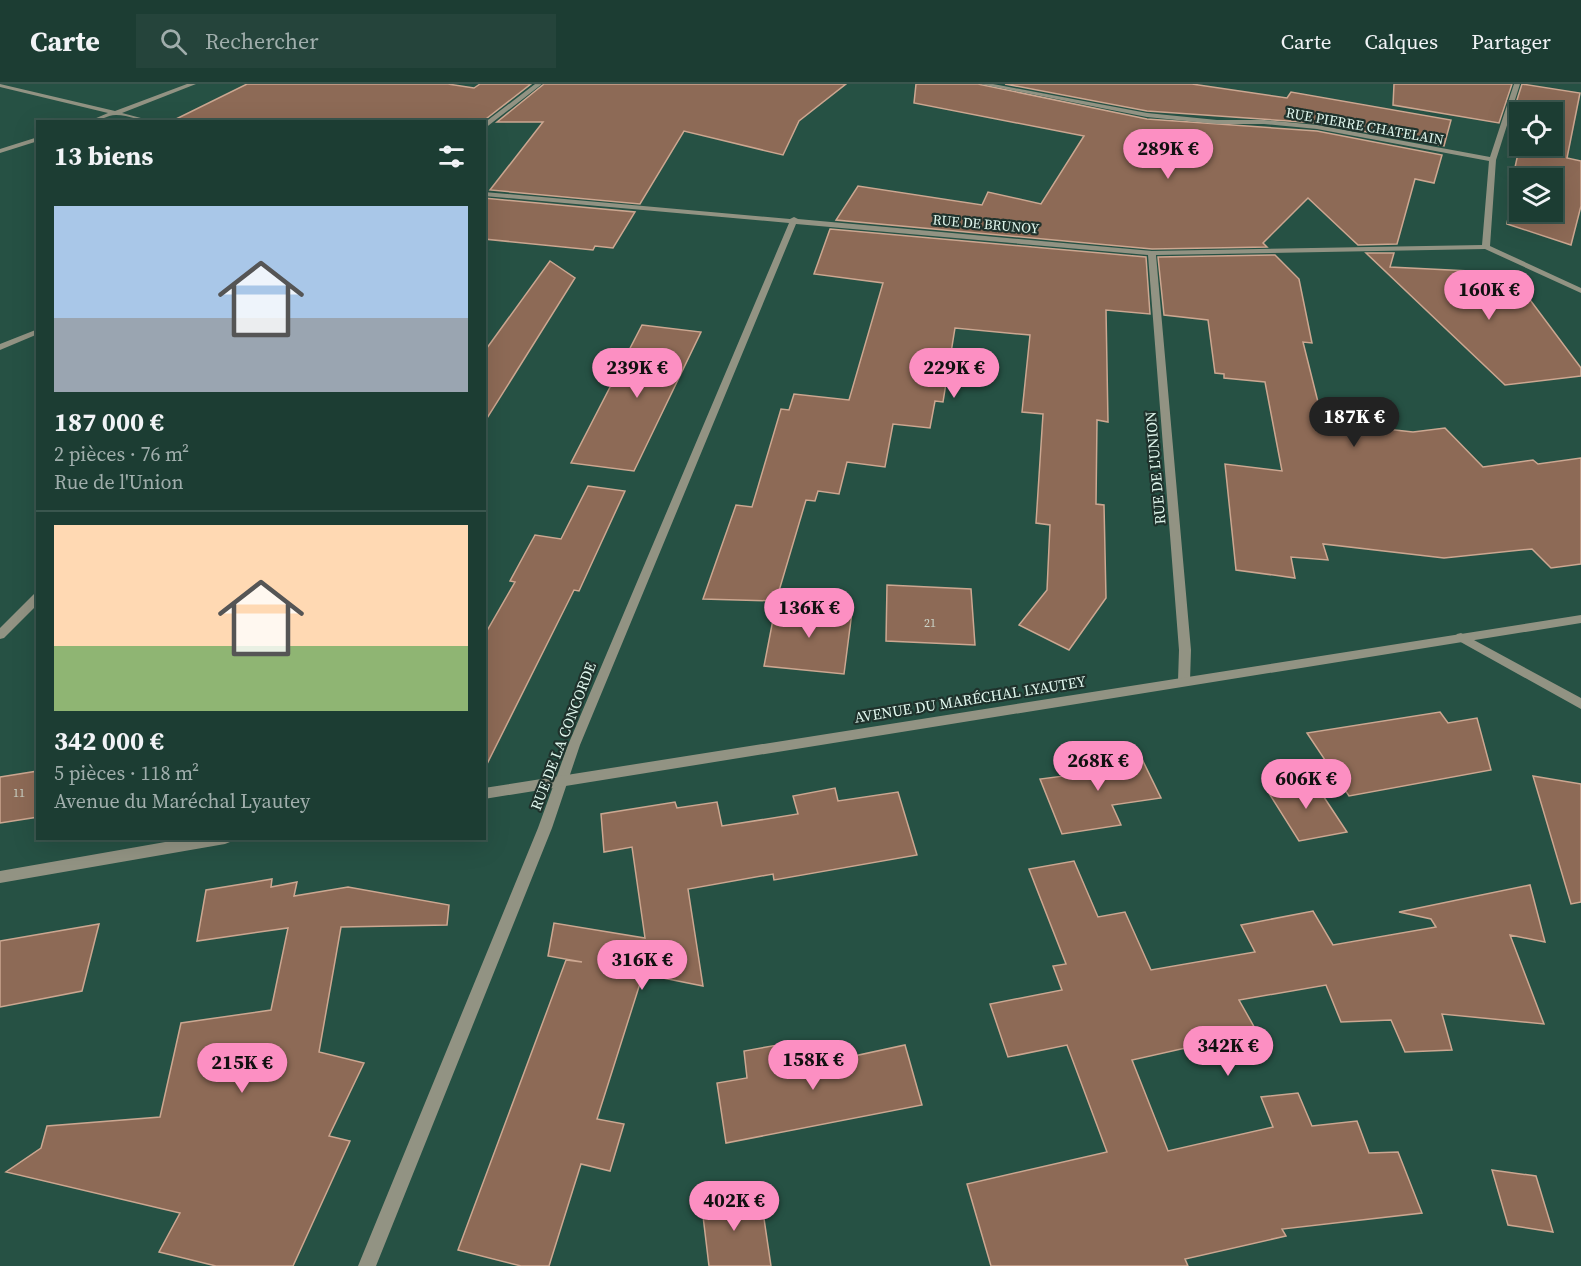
<!DOCTYPE html>
<html lang="fr">
<head>
<meta charset="utf-8">
<style>
  :root { --surface:#1c3d33; --page:#25443b; --text:#f1f3f6; --muted:#a0aeac; --line:#3a564e; --accent:#fc8fc2 }
  body { margin:0; font-family:"Source Serif 4",serif; background:var(--page); color:var(--text); height:100vh; display:flex; flex-direction:column; font-size:22px; white-space:nowrap }
  * { box-sizing:border-box; margin:0 }
  p { font-size:20px; color:var(--muted) }
  .icon { flex:none; width:33px; height:33px; fill:none; stroke:currentColor; stroke-width:2; stroke-linecap:round; stroke-linejoin:round }
  .map { position:relative; flex:1; overflow:hidden }
  .panel { position:absolute; left:36px; top:36px; width:450px; height:720px; display:flex; flex-direction:column; background:var(--surface); border-radius:0px; box-shadow:0 6px 24px #0002,0 0 0 2px var(--line) }
  .panel>* { flex:none }
  .controls { position:absolute; left:1509px; top:18px; display:grid; gap:12px }
  .controls a { display:grid; place-items:center; width:54px; height:54px; border-radius:0px; background:var(--surface); box-shadow:0 6px 24px #0002,0 0 0 2px var(--line); font-size:30px }
  .price { position:absolute; translate:-50% -51px; padding:0 14px; border-radius:21px; background:var(--accent); color:#111; font-size:20px; line-height:39px; filter:drop-shadow(0 2px 3px #0008) }
  .price::after { content:''; position:absolute; left:50%; top:36px; width:18px; height:14px; margin-left:-9px; background:inherit; clip-path:polygon(0 0,100% 0,50% 100%) }
  .price.active { background:#222; color:#fff }
  ul { padding:0; list-style:none }
  li { display:grid; align-content:center; gap:12px; height:318px; padding:0 18px }
  li+li { border-top:2px solid var(--line) }
  li span { display:grid; place-items:center; height:186px; border-radius:0px; color:#555 }
  li>.icon { margin-inline-start:auto }
  span .icon { width:108px; height:108px; fill:#fffc; stroke-width:1 }
  li b { font-size:26px }
  h2 { display:flex; justify-content:space-between; align-items:center; height:72px; padding:0 18px; font-size:26px }
  header { display:flex; align-items:center; gap:36px; box-sizing:border-box; height:84px; padding:0 30px; background:var(--surface); border-bottom:2px solid var(--line) }
  header strong { font-size:28px }
  nav { display:flex; gap:33px; margin-inline-start:auto; font-size:21px }
  .search { width:420px; height:54px; background:var(--page); display:flex; align-items:center; gap:15px; box-sizing:border-box; padding:0 21px; border-radius:0px; color:var(--muted); font-size:22px }
  .map>svg:first-child { display:block }
</style>
</head>
<body>
<header>
<strong>Carte</strong>
<div class="search"><svg class="icon" aria-label="search" viewBox="0 0 24 24"><circle cx="10" cy="10" r="6"/><path d="M15 15l6 6"/></svg>Rechercher</div>
<nav><a>Carte</a><a>Calques</a><a>Partager</a></nav>
</header>
<div class="map">
<svg width="1581" height="1182" viewBox="0 0 1581 1182">
  <rect width="100%" height="100%" fill="#265144"/>
  <!-- building -->
  <path fill="#8d6a56" stroke="#cca791" stroke-width="1.5" fill-rule="evenodd" d="M 247,0 L 448,0 L 474,4 L 480,0 L 531,0 L 482,38 L 170,38 Z
    M 544,0 L 846,0 L 799,37 L 783,71 L 684,47 L 640,120 L 490,106 L 543,38 L 497,38 Z
    M 916,0 L 978,0 L 1147,35 L 1317,47 L 1442,71 L 1434,99 L 1415,95 L 1397,160 L 1358,161 L 1308,114 L 1263,159 L 1267,163 L 1152,165 L 836,136 L 858,102 L 982,121 L 988,108 L 1041,120 L 1084,52 L 914,19 Z
    M 1005,0 L 1192,0 L 1287,14 L 1291,8 L 1451,36 L 1444,62 L 1317,39 L 1147,27 Z
    M 1394,0 L 1512,0 L 1499,39 L 1393,21 Z
    M 1522,0 L 1580,9 L 1567,74 L 1581,77 L 1581,122 L 1571,161 L 1507,140 L 1511,117 L 1508,116 L 1520,60 L 1552,62 L 1552,28 L 1520,28 L 1520,43 L 1509,41 ZM 1520,94 L 1552,94 L 1552,128 L 1520,128 Z
    M 484,114 L 635,128 L 613,164 L 595,162 L 593,166 L 484,155 Z
    M 830,145 L 1146,173 L 1150,230 L 1106,226 L 1108,338 L 1097,336 L 1096,420 L 1104,421 L 1106,514 L 1069,566 L 1019,541 L 1047,506 L 1050,441 L 1036,439 L 1043,330 L 1022,328 L 1030,251 L 955,244 L 943,318 L 935,317 L 930,344 L 893,340 L 885,383 L 847,378 L 839,410 L 818,407 L 815,417 L 806,416 L 776,517 L 703,515 L 736,421 L 752,423 L 781,325 L 789,326 L 794,310 L 849,316 L 883,199 L 814,190 Z
    M 1366,169 L 1394,169 L 1390,183 L 1510,189 L 1581,284 L 1581,292 L 1505,301 Z
    M 1275,171 L 1299,195 L 1312,259 L 1303,258 L 1323,338 L 1413,348 L 1445,344 L 1483,383 L 1533,376 L 1538,380 L 1581,374 L 1581,480 L 1551,484 L 1532,465 L 1444,474 L 1323,460 L 1328,476 L 1291,473 L 1295,494 L 1236,486 L 1225,380 L 1282,387 L 1265,298 L 1224,294 L 1224,290 L 1215,289 L 1208,236 L 1164,231 L 1158,173 Z
    M 550,177 L 575,194 L 484,339 L 484,268 Z
    M 642,241 L 701,248 L 634,387 L 571,379 Z
    M 588,402 L 625,407 L 579,507 L 574,506 L 484,686 L 484,552 L 515,498 L 510,497 L 535,451 L 561,455 Z
    M 887,501 L 971,505 L 975,561 L 886,557 Z
    M 776,520 L 852,528 L 844,590 L 764,582 Z
    M 1440,628 L 1448,639 L 1477,634 L 1491,686 L 1349,712 L 1307,649 Z
    M 1139,669 L 1161,714 L 1112,721 L 1121,741 L 1062,750 L 1040,695 L 1072,691 L 1067,679 Z
    M 38,687 L 38,733 L 0,739 L 0,693 Z
    M 1533,692 L 1581,700 L 1581,818 L 1571,820 Z
    M 1312,695 L 1347,748 L 1299,757 L 1265,703 Z
    M 835,704 L 838,717 L 898,708 L 917,771 L 774,796 L 773,790 L 688,805 L 703,902 L 643,890 L 597,1035 L 624,1040 L 610,1087 L 581,1080 L 549,1182 L 521,1182 L 458,1166 L 566,876 L 582,878 L 548,872 L 554,839 L 645,854 L 632,763 L 604,768 L 601,730 L 675,718 L 677,724 L 717,718 L 722,742 L 798,730 L 793,712 Z
    M 1074,777 L 1098,833 L 1125,828 L 1151,886 L 1255,868 L 1241,841 L 1313,827 L 1333,861 L 1436,843 L 1431,835 L 1399,828 L 1530,801 L 1545,858 L 1510,851 L 1544,940 L 1442,930 L 1452,966 L 1405,968 L 1391,936 L 1341,938 L 1326,901 L 1239,916 L 1257,948 L 1132,976 L 1168,1067 L 1273,1043 L 1261,1013 L 1298,1009 L 1312,1042 L 1357,1037 L 1369,1069 L 1398,1068 L 1422,1129 L 1282,1145 L 1286,1152 L 1185,1175 L 1188,1182 L 991,1182 L 967,1100 L 1107,1068 L 1067,961 L 1008,973 L 990,920 L 1062,906 L 1053,882 L 1066,880 L 1029,785 Z
    M 272,795 L 271,803 L 297,798 L 294,812 L 348,803 L 449,821 L 447,841 L 341,843 L 319,968 L 364,979 L 329,1052 L 350,1057 L 293,1182 L 216,1182 L 159,1168 L 180,1129 L 6,1088 L 41,1064 L 47,1042 L 160,1033 L 181,939 L 271,926 L 288,844 L 197,857 L 206,806 Z
    M 99,840 L 82,907 L 0,923 L 0,857 Z
    M 789,959 L 794,985 L 905,961 L 922,1021 L 726,1059 L 717,999 L 747,994 L 744,967 Z
    M 1492,1086 L 1536,1092 L 1553,1148 L 1508,1141 Z
    M 700,1107 L 762,1121 L 771,1182 L 709,1182 Z"/>
  <g fill="none" stroke-linecap="round" stroke-linejoin="round">
    <!-- minor -->
    <path fill="#929383" fill-rule="evenodd" d="M 0,0 L 115,27 L 187,0 L 196,0 L 122,29 L 156,38 C 142,38 129,31 116,31 C 107,31 99,38 87,38 L 108,29 L 0,3 Z
      M 535,0 L 542,0 L 484,45 L 484,39 Z
      M 980,0 L 993,0 L 1147,29 L 1217,36 L 1264,36 L 1317,41 L 1490,73 L 1514,0 L 1520,0 L 1496,76 L 1490,162 L 1581,204 L 1581,209 L 1485,165 L 1156,171 L 1191,566 L 1190,597 L 1188,600 L 1180,600 L 1178,597 L 1179,566 L 1148,171 L 796,140 L 580,661 L 552,744 L 376,1182 L 358,1182 L 538,744 L 568,661 L 789,139 L 484,112 L 484,108 L 790,135 L 794,133 L 798,135 L 1152,167 L 1482,161 L 1489,77 L 1317,45 L 1264,40 L 1217,40 L 1147,33 Z
      M 38,53 L 38,57 L 0,69 L 0,65 Z
      M 38,245 L 38,250 L 0,266 L 0,260 Z
      M 38,509 L 38,520 L 4,554 L 0,555 L 0,544 L 34,510 Z
      M 1461,549 L 1581,614 L 1581,625 L 1457,556 L 1455,553 L 1457,550 Z"/>
    <!-- tertiary -->
    <path fill="#929383" fill-rule="evenodd" d="M 1581,531 L 1581,539 L 484,715 L 484,704 Z
      M 188,754 L 232,754 L 230,758 L 225,760 L 0,799 L 0,787 Z"/>
  </g>
  <g text-anchor="middle" dominant-baseline="central" stroke-width="4.5" stroke-linejoin="round" paint-order="stroke">
    <!-- number labels -->
    <g font-size="12" fill="#cbd4c8">
      <text x="930" y="539">21</text>
      <text x="19" y="709">11</text>
    </g>
    <!-- far-street labels -->
    <g font-size="14" fill="#e0f7ee" stroke="#1f322c">
      <text transform="translate(1365 42) rotate(10)">RUE PIERRE CHATELAIN</text>
      <text transform="translate(986 140) rotate(5)">RUE DE BRUNOY</text>
    </g>
    <!-- street labels -->
    <g font-size="15" fill="#e0f7ee" stroke="#1f322c">
      <text transform="translate(1155 384) rotate(-95)">RUE DE L'UNION</text>
      <text transform="translate(970 615) rotate(-9)">AVENUE DU MARÉCHAL LYAUTEY</text>
      <text transform="translate(563 652) rotate(-69)">RUE DE LA CONCORDE</text>
    </g>
  </g>
</svg>
<div class="controls">
<a><svg class="icon" aria-label="locate" viewBox="0 0 24 24"><circle cx="12" cy="12" r="6"/><path d="M12 2v4M12 18v4M2 12h4M18 12h4"/></svg></a>
<a><svg class="icon" aria-label="layers" viewBox="0 0 24 24"><path d="M12 4l9 5-9 5-9-5zM3 14l9 5 9-5"/></svg></a>
</div>
<b class="price" style="left:1168px;top:96px">289K €</b>
<b class="price" style="left:1489px;top:237px">160K €</b>
<b class="price" style="left:637px;top:315px">239K €</b>
<b class="price" style="left:954px;top:315px">229K €</b>
<b class="price active" style="left:1354px;top:364px">187K €</b>
<b class="price" style="left:809px;top:555px">136K €</b>
<b class="price" style="left:1098px;top:708px">268K €</b>
<b class="price" style="left:1306px;top:726px">606K €</b>
<b class="price" style="left:642px;top:907px">316K €</b>
<b class="price" style="left:1228px;top:993px">342K €</b>
<b class="price" style="left:813px;top:1007px">158K €</b>
<b class="price" style="left:242px;top:1010px">215K €</b>
<b class="price" style="left:734px;top:1148px">402K €</b>
<section class="panel">
<h2>13 biens<svg class="icon" aria-label="filters" viewBox="0 0 24 24"><path d="M4 7h16M4 17h16"/><circle cx="9" cy="7" r="2"/><circle cx="15" cy="17" r="2"/></svg></h2>
<ul>
<li><span style="background:linear-gradient(#a9c7e8 60%,#9aa5b1 0)"><svg class="icon" aria-label="home" viewBox="0 0 24 24"><path d="M3 11l9-7 9 7M6 9v11h12V9"/></svg></span><div><b>187 000 €</b><p>2 pièces · 76 m²</p><p>Rue de l'Union</p></div></li>
<li><span style="background:linear-gradient(#ffd9b3 65%,#8fb573 0)"><svg class="icon" aria-label="home" viewBox="0 0 24 24"><path d="M3 11l9-7 9 7M6 9v11h12V9"/></svg></span><div><b>342 000 €</b><p>5 pièces · 118 m²</p><p>Avenue du Maréchal Lyautey</p></div></li>
</ul>
</section>
</div>
</body>
</html>
